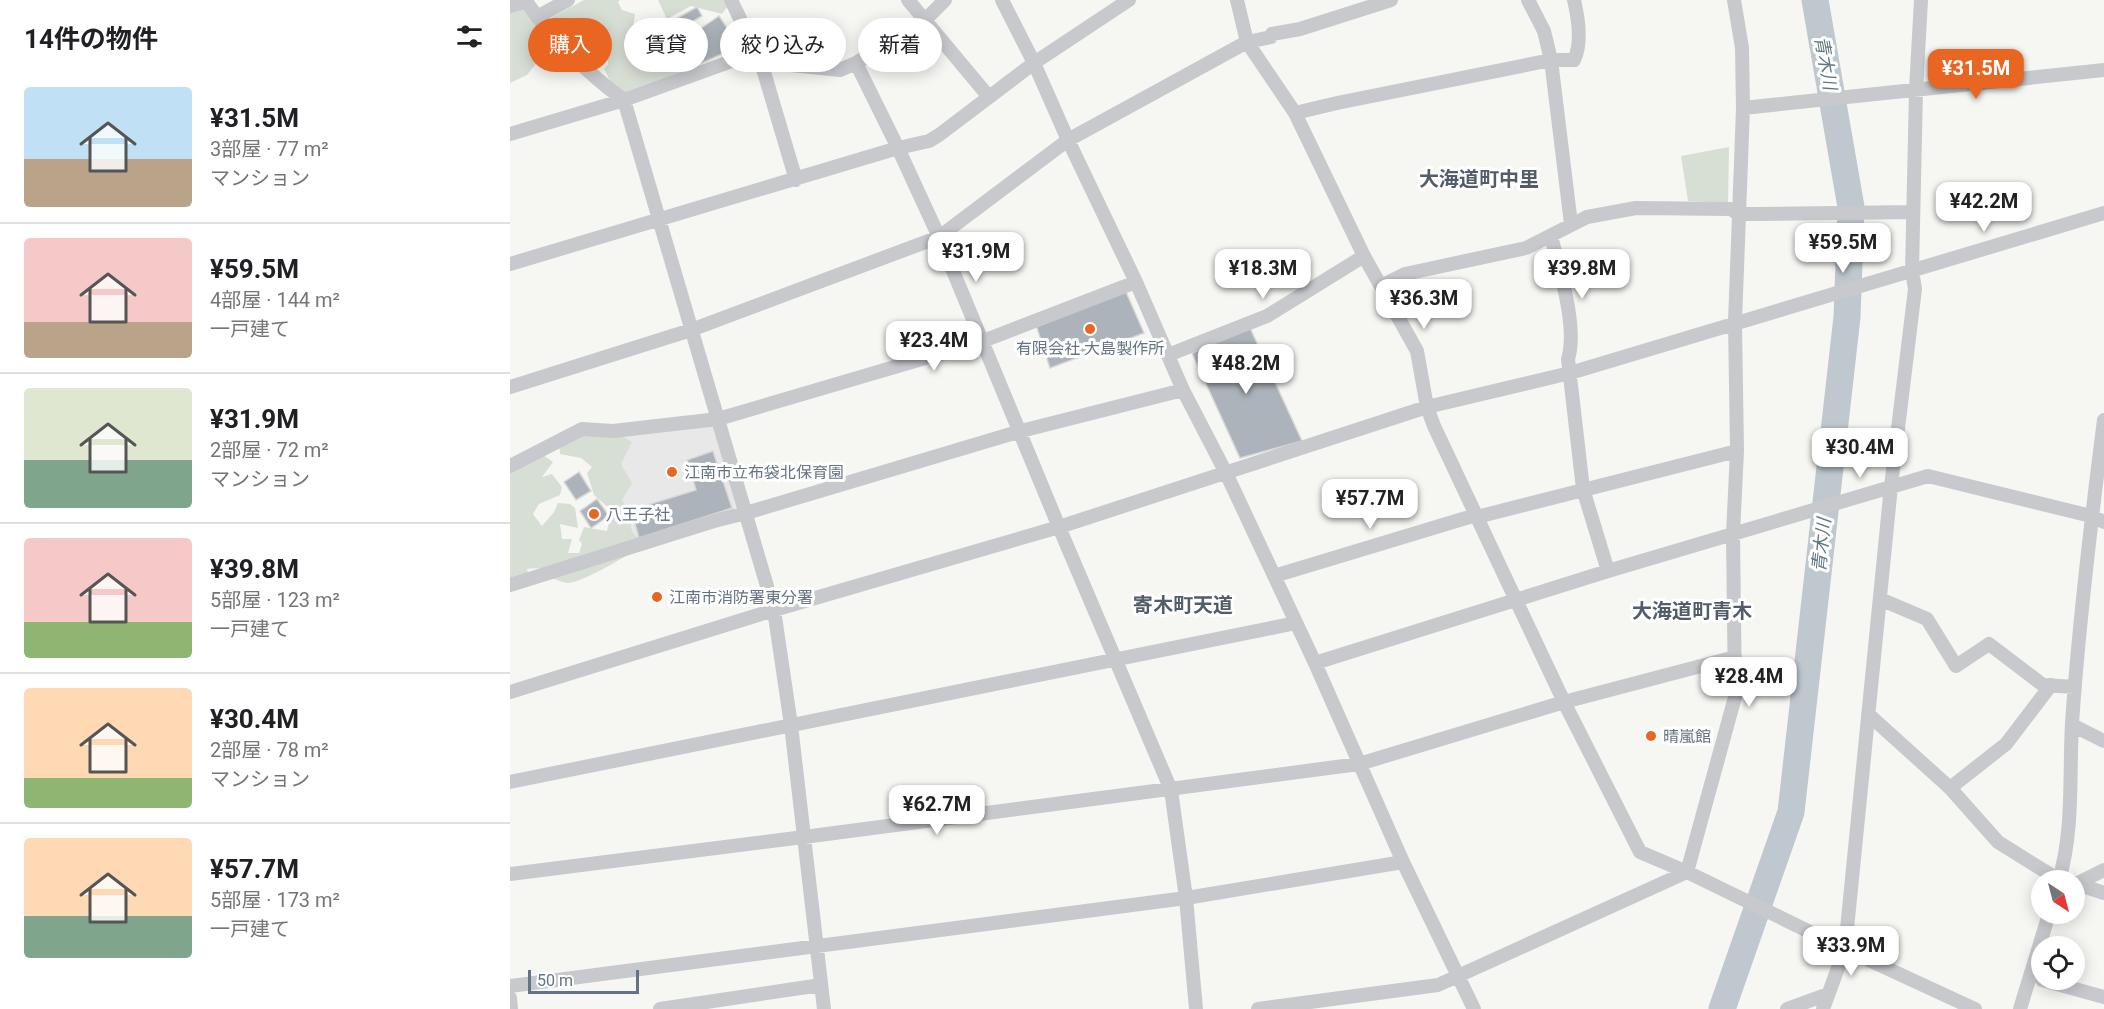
<!DOCTYPE html>
<html lang="ja">
<head>
<meta charset="utf-8">
<style>
  :root { --surface:#fff; --page:#f2f2f2; --text:#202124; --muted:#757577; --line:#e0e0e0; --accent:#e86622 }
  body { margin:0; font-family:Roboto,"Noto Sans JP",sans-serif; background:var(--page); color:var(--text); height:100vh; display:flex; flex-direction:column; font-size:22px; white-space:nowrap }
  * { box-sizing:border-box; margin:0 }
  p { font-size:20px; color:var(--muted) }
  .icon { flex:none; width:33px; height:33px; fill:none; stroke:currentColor; stroke-width:2; stroke-linecap:round; stroke-linejoin:round }
  .map { position:relative; flex:1; overflow:hidden }
  .drawer { display:flex; flex-direction:column; background:var(--surface); width:510px }
  .drawer>* { flex:none }
  .hud { position:absolute; left:18px; top:18px; width:570px; height:54px; display:flex; gap:12px }
  .needle { width:39px; rotate:144deg }
  .controls { position:absolute; left:1521px; top:870px; display:grid; gap:12px }
  .controls a { display:grid; place-items:center; width:54px; height:54px; border-radius:50%; background:var(--surface); box-shadow:0 3px 15px #0003; font-size:30px }
  .scale { position:absolute; left:18px; bottom:15px; width:111px; box-sizing:border-box; padding-left:6px; border:3px solid #657385; border-top:0; font-size:16px; line-height:21px; white-space:nowrap; color:#657385; -webkit-text-stroke:4px #fff; paint-order:stroke }
  .price { position:absolute; translate:-50% -51px; padding:0 14px; border-radius:12px; background:#fff; color:#222; font-size:20px; line-height:39px; filter:drop-shadow(0 2px 3px #0008) }
  .price::after { content:''; position:absolute; left:50%; top:36px; width:18px; height:14px; margin-left:-9px; background:inherit; clip-path:polygon(0 0,100% 0,50% 100%) }
  .price.selected { background:var(--accent); color:#fff }
  ul { padding:0; list-style:none }
  li { display:flex; align-items:center; gap:18px; height:150px; padding:0 24px }
  li+li { border-top:2px solid var(--line) }
  li span { display:grid; place-items:center; flex:none; width:168px; height:120px; border-radius:6px; color:#555 }
  li>.icon { margin-inline-start:auto }
  span .icon { width:72px; height:72px; fill:#fffc; stroke-width:1 }
  li b { font-size:26px }
  h2 { display:flex; justify-content:space-between; align-items:center; height:72px; padding:0 24px; font-size:26px }
  .tag { padding:0 21px; border-radius:27px; background:var(--surface); box-shadow:0 3px 15px #0003; font-size:21px; line-height:54px }
  .tag.selected { background:var(--accent); color:#fff }
  main { display:flex; flex:1; min-height:0 }
  .map>svg:first-child { display:block }
</style>
</head>
<body>
<main>
<section class="drawer">
<h2>14件の物件<svg class="icon" aria-label="filters" viewBox="0 0 24 24"><path d="M4 7h16M4 17h16"/><circle cx="9" cy="7" r="2"/><circle cx="15" cy="17" r="2"/></svg></h2>
<ul>
<li><span style="background:linear-gradient(#bfe0f5 60%,#b9a48a 0)"><svg class="icon" aria-label="home" viewBox="0 0 24 24"><path d="M3 11l9-7 9 7M6 9v11h12V9"/></svg></span><div><b>¥31.5M</b><p>3部屋 · 77 m²</p><p>マンション</p></div></li>
<li><span style="background:linear-gradient(#f6c9c9 70%,#b9a48a 0)"><svg class="icon" aria-label="home" viewBox="0 0 24 24"><path d="M3 11l9-7 9 7M6 9v11h12V9"/></svg></span><div><b>¥59.5M</b><p>4部屋 · 144 m²</p><p>一戸建て</p></div></li>
<li><span style="background:linear-gradient(#dfe7d0 60%,#7fa58c 0)"><svg class="icon" aria-label="home" viewBox="0 0 24 24"><path d="M3 11l9-7 9 7M6 9v11h12V9"/></svg></span><div><b>¥31.9M</b><p>2部屋 · 72 m²</p><p>マンション</p></div></li>
<li><span style="background:linear-gradient(#f6c9c9 70%,#8fb573 0)"><svg class="icon" aria-label="home" viewBox="0 0 24 24"><path d="M3 11l9-7 9 7M6 9v11h12V9"/></svg></span><div><b>¥39.8M</b><p>5部屋 · 123 m²</p><p>一戸建て</p></div></li>
<li><span style="background:linear-gradient(#ffd9b3 75%,#8fb573 0)"><svg class="icon" aria-label="home" viewBox="0 0 24 24"><path d="M3 11l9-7 9 7M6 9v11h12V9"/></svg></span><div><b>¥30.4M</b><p>2部屋 · 78 m²</p><p>マンション</p></div></li>
<li><span style="background:linear-gradient(#ffd9b3 65%,#7fa58c 0)"><svg class="icon" aria-label="home" viewBox="0 0 24 24"><path d="M3 11l9-7 9 7M6 9v11h12V9"/></svg></span><div><b>¥57.7M</b><p>5部屋 · 173 m²</p><p>一戸建て</p></div></li>
</ul>
</section>
<div class="map">
<svg width="1594" height="1009" viewBox="0 0 1594 1009">
  <rect width="100%" height="100%" fill="#f6f7f3"/>
  <!-- built -->
  <path fill="#e7e8e7" d="M 208,419 L 236,513 L 122,547 L 87,430 Z"/>
  <!-- green -->
  <path fill="#d7ded4" d="M 74,0 L 110,0 L 108,2 L 112,10 L 125,14 L 123,28 L 126,45 L 138,53 L 156,56 L 175,73 L 116,96 L 100,81 L 94,69 L 98,64 L 98,43 L 91,53 L 92,64 L 83,61 L 41,18 Z
    M 148,0 L 215,0 L 217,7 L 212,14 L 181,6 L 157,19 Z
    M 12,8 L 43,42 L 17,75 L 0,83 L 0,13 Z
    M 1219,147 L 1218,203 L 1178,201 L 1171,156 Z
    M 103,431 L 122,442 L 111,464 L 122,483 L 112,500 C 115,504 119,508 119,513 C 123,531 117,529 134,543 C 124,553 71,583 58,583 C 54,583 48,580 44,579 C 37,568 30,567 17,569 L 20,579 L 0,585 L 0,466 L 33,455 L 43,462 L 32,477 L 42,474 L 52,487 L 50,495 L 29,504 L 23,514 L 32,526 L 44,512 L 48,503 L 60,504 L 65,508 L 68,528 L 50,524 L 52,539 L 62,539 L 58,553 L 69,553 L 72,544 L 69,540 L 74,527 L 97,531 L 101,510 L 84,495 L 77,473 L 82,467 L 71,458 L 50,454 L 49,444 L 71,435 Z"/>
  <g fill="none" stroke-linecap="round" stroke-linejoin="round">
    <!-- river -->
    <path stroke="#bfc8cf" stroke-width="27" d="M 1212,1009 L 1281,812 L 1337,317 L 1341,207 L 1305,0"/>
  </g>
  <!-- building -->
  <path fill="#acb3ba" stroke="#d8d8d6" stroke-width="1.5" d="M 187,7 L 192,16 L 161,34 L 163,39 L 146,48 L 136,31 L 152,23 L 155,25 Z
    M 209,16 L 229,46 L 181,68 L 162,48 Z
    M 616,292 L 634,333 L 540,368 L 526,325 Z
    M 740,328 L 792,441 L 730,458 L 682,353 Z
    M 203,451 L 222,508 L 129,538 L 121,510 L 186,490 L 177,460 Z
    M 69,472 L 81,491 L 66,500 L 54,482 Z
    M 87,499 L 99,516 L 81,528 L 70,511 Z"/>
  <g fill="none" stroke-linecap="round" stroke-linejoin="round">
    <!-- minor -->
    <path stroke="#c7c9cd" stroke-width="14" d="M 15,0 C 40,36 78,74 114,100 L 264,610 L 281,725 L 314,1009
      M 221,0 L 251,62 L 330,70 L 346,63 L 414,21 L 435,0
      M 398,0 L 479,97
      M 492,0 L 524,63 L 558,140 L 626,282 L 673,390 L 716,473 L 805,663 L 893,862 L 964,1009
      M 727,0 L 737,42 L 761,37 L 762,34 L 790,29 L 881,0
      M 1018,0 L 1034,31 L 1041,60 L 1061,224
      M 0,6 L 16,1
      M 27,17 L 58,0
      M 251,62 L 286,180
      M 346,63 L 388,148 L 419,141 L 429,135 L 524,63 L 619,0
      M 1233,108 L 1594,70
      M 785,113 L 827,103 L 1041,60 L 1064,60 C 1072,44 1068,17 1064,0
      M 0,134 L 114,100 L 247,52
      M 1041,236 C 1049,268 1068,327 1058,359 L 1073,489 L 1098,571
      M 0,264 L 388,148 L 429,237 L 549,527 L 661,790 L 676,898 L 686,1009
      M 871,286 L 895,274 L 1016,248 L 1077,217 L 1126,208 L 1220,209 L 1229,214 L 1246,214 L 1403,212
      M 658,355 L 757,316 L 854,256
      M 0,387 L 181,330 L 429,237 L 558,140 L 737,42 L 785,113 L 854,256 L 907,351 L 917,407 L 924,426 L 1054,702 L 1130,852 L 1177,872 L 1335,949 L 1465,1009
      M 0,466 L 72,429 L 103,431 L 208,419 L 473,341 L 626,282
      M 967,517 L 1227,451
      M 764,576 L 966,515
      M 0,585 L 204,521 L 236,513 L 511,431 L 673,390
      M 1370,599 L 1417,619 L 1446,666 L 1479,644 L 1533,685 L 1565,687
      M 805,663 L 1098,571 L 1418,476 L 1581,516 L 1594,522
      M 0,692 L 264,610 L 549,527 L 917,407 L 1060,373 L 1594,213
      M 1358,714 L 1440,788 L 1488,842 L 1549,880
      M 1562,725 L 1594,741
      M 0,782 L 786,623
      M 1440,788 L 1496,744 L 1541,685
      M 0,874 L 294,837 L 849,764 L 1054,702 L 1225,657
      M 1549,880 C 1564,829 1559,776 1562,723 C 1569,621 1581,521 1594,420
      M 1564,883 L 1594,893
      M 1566,884 L 1594,870
      M 1532,980 L 1594,997
      M 0,986 L 676,898 L 893,862
      M 0,998 L 1,1009
      M 150,1009 L 311,985
      M 748,1009 L 928,985 L 1177,872 L 1225,697 L 1223,534 L 1227,451 L 1225,322 L 1233,108 L 1232,48 L 1224,0
      M 1277,1009 L 1318,994
      M 1313,1009 L 1335,949 L 1381,486 L 1405,289 L 1402,271 L 1406,90 L 1411,0
      M 1510,1009 L 1539,914"/>
  </g>
  <!-- markers -->
  <g fill="#e86622" stroke="#fff" stroke-width="2">
    <circle cx="580" cy="329" r="6"/>
    <circle cx="162" cy="472" r="6"/>
    <circle cx="84" cy="514" r="6"/>
    <circle cx="147" cy="597" r="6"/>
    <circle cx="1141" cy="736" r="6"/>
  </g>
  <g text-anchor="middle" dominant-baseline="central" stroke-width="6" stroke-linejoin="round" paint-order="stroke">
    <!-- poi labels -->
    <g font-size="16" fill="#657385" stroke="#fff" text-anchor="start">
      <text x="580" y="348" text-anchor="middle">有限会社 大島製作所</text>
      <text x="174" y="472">江南市立布袋北保育園</text>
      <text x="96" y="514">八王子社</text>
      <text x="159" y="597">江南市消防署東分署</text>
      <text x="1153" y="736">晴嵐館</text>
    </g>
    <!-- water labels -->
    <g font-size="18" font-style="italic" fill="#607582" stroke="#fff">
      <text transform="translate(1316 63) rotate(80)">青木川</text>
      <text transform="translate(1311 545) rotate(-84)">青木川</text>
    </g>
    <!-- quarter labels -->
    <g font-size="20" font-weight="bold" fill="#535d6a" stroke="#fff">
      <text x="969" y="179">大海道町中里</text>
      <text x="673" y="605">寄木町天道</text>
      <text x="1182" y="611">大海道町青木</text>
    </g>
  </g>
</svg>
<div class="controls">
<a><svg class="needle" viewBox="-14 -14 28 28"><path d="M0-13l5 13h-10z" fill="#e53935"/><path d="M0 13l5-13h-10z" fill="#757577"/></svg></a>
<a><svg class="icon" aria-label="locate" viewBox="0 0 24 24"><circle cx="12" cy="12" r="6"/><path d="M12 2v4M12 18v4M2 12h4M18 12h4"/></svg></a>
</div>
<div class="scale">50 m</div>
<b class="price selected" style="left:1466px;top:100px">¥31.5M</b>
<b class="price" style="left:1474px;top:233px">¥42.2M</b>
<b class="price" style="left:1333px;top:274px">¥59.5M</b>
<b class="price" style="left:466px;top:283px">¥31.9M</b>
<b class="price" style="left:753px;top:300px">¥18.3M</b>
<b class="price" style="left:1072px;top:300px">¥39.8M</b>
<b class="price" style="left:914px;top:330px">¥36.3M</b>
<b class="price" style="left:424px;top:372px">¥23.4M</b>
<b class="price" style="left:736px;top:395px">¥48.2M</b>
<b class="price" style="left:1350px;top:479px">¥30.4M</b>
<b class="price" style="left:860px;top:530px">¥57.7M</b>
<b class="price" style="left:1239px;top:708px">¥28.4M</b>
<b class="price" style="left:427px;top:836px">¥62.7M</b>
<b class="price" style="left:1341px;top:977px">¥33.9M</b>
<div class="hud">
<a class="tag selected">購入</a>
<a class="tag">賃貸</a>
<a class="tag">絞り込み</a>
<a class="tag">新着</a>
</div>
</div>
</main>
</body>
</html>
